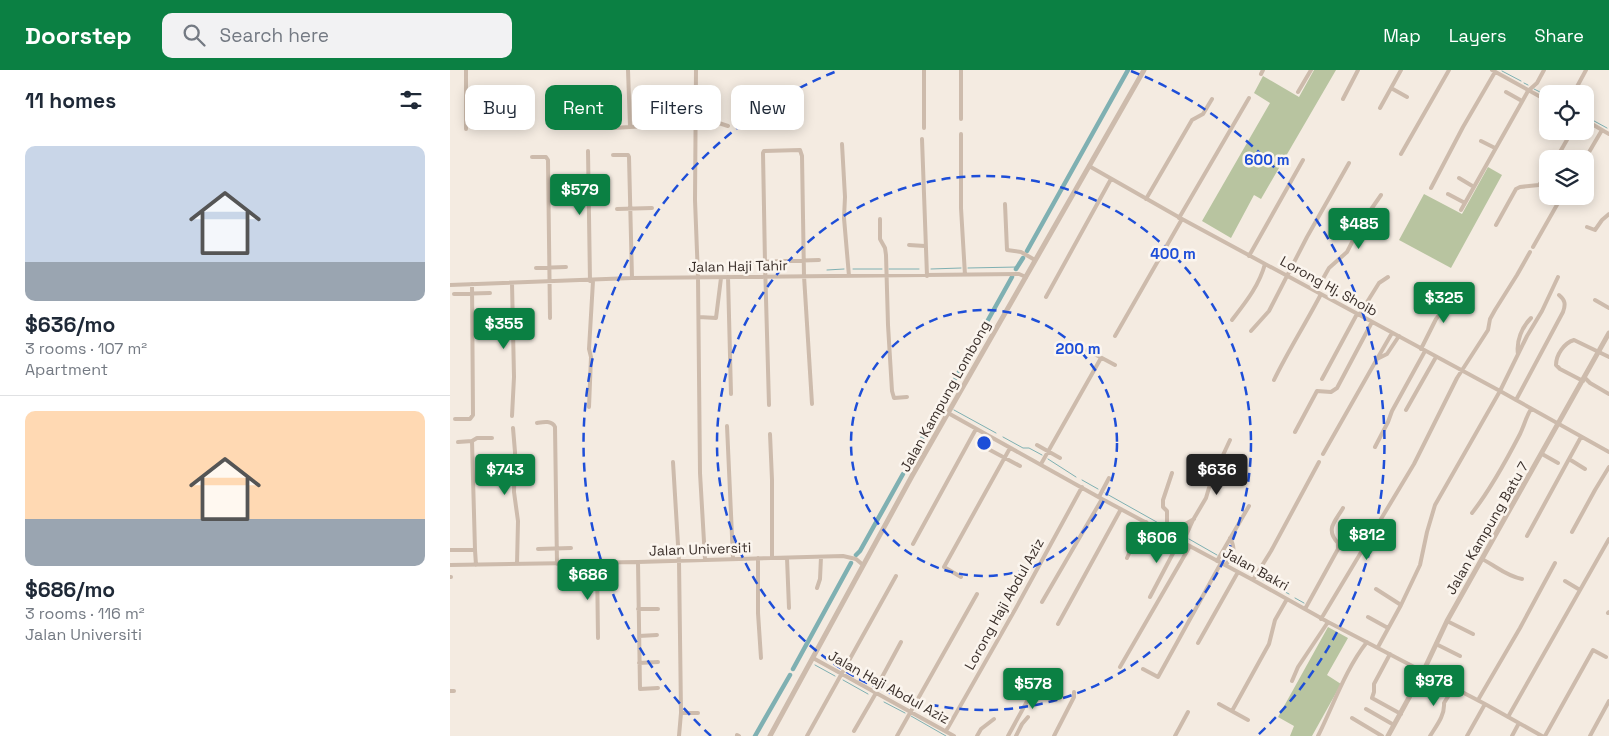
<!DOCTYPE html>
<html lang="en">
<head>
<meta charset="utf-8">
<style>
  :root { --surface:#fff; --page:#f2f2f3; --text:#1f2937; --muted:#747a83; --line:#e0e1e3; --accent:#0b8043 }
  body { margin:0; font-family:"Space Grotesk",sans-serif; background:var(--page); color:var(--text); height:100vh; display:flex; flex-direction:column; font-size:19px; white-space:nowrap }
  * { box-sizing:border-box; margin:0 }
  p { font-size:16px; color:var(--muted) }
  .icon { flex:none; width:28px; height:28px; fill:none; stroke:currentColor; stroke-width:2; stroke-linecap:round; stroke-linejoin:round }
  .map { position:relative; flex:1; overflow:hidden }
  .drawer { display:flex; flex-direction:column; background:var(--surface); width:450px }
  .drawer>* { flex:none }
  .top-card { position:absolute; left:15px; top:15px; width:475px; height:45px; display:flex; gap:10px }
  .fabs { position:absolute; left:1089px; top:15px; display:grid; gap:10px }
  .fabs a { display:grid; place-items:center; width:55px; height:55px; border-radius:10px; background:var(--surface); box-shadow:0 2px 12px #0003; font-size:25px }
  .price { position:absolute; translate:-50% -42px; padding:0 11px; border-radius:5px; background:var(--accent); color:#fff; font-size:16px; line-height:32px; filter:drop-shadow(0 1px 2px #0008) }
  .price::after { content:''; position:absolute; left:50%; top:30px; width:15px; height:11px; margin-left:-8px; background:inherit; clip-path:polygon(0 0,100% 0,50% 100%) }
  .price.active { background:#222; color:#fff }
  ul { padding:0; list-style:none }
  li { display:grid; align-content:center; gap:10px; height:265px; padding:0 25px }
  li+li { border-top:1px solid var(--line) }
  li span { display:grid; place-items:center; height:155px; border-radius:10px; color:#555 }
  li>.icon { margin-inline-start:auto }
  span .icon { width:90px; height:90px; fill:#fffc; stroke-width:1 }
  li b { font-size:21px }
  h2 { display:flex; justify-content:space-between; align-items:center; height:60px; padding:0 25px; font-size:21px }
  .chip { padding:0 18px; border-radius:10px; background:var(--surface); box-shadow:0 2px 12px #0003; font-size:18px; line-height:45px }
  .chip.active { background:var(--accent); color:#fff }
  header { display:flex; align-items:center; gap:30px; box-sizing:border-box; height:70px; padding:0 25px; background:var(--accent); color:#fff }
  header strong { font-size:24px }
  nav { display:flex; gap:28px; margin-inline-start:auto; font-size:18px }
  .search { width:350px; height:45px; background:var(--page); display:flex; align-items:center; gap:12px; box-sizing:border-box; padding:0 18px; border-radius:10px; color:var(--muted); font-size:19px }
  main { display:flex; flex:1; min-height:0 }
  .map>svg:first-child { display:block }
</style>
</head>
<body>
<header>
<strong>Doorstep</strong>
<div class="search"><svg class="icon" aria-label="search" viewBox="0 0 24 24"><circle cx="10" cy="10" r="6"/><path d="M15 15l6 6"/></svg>Search here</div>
<nav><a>Map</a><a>Layers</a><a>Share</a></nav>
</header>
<main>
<section class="drawer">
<h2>11 homes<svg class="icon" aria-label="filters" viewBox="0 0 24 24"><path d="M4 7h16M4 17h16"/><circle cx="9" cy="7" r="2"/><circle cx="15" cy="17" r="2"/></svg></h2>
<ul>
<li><span style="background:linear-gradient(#c9d6e8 75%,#9aa5b1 0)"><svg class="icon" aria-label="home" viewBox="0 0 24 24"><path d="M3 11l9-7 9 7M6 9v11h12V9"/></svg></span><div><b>$636/mo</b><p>3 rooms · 107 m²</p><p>Apartment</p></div></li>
<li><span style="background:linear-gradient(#ffd9b3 70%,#9aa5b1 0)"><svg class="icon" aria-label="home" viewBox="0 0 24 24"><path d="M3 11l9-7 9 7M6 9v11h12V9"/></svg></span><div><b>$686/mo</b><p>3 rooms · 116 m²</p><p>Jalan Universiti</p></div></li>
</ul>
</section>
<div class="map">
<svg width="1159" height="666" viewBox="0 0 1159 666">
  <rect width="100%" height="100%" fill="#f4ebe1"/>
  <!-- green -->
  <path fill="#b8c4a0" d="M 864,0 L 886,0 L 811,129 L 804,125 L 781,168 L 752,151 L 820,33 L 804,23 L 813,6 L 849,27 Z
    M 1038,97 L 1052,105 L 1001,198 L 949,170 L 974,124 L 1012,144 Z
    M 878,557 L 898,568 L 877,605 L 891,614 L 862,666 L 840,666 L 844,656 L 828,647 Z"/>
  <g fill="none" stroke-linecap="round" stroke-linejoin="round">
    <!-- stream -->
    <path stroke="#7fb0b2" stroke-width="1" d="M 1052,1 L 1071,11
      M 1074,13 L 1078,15
      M 1084,19 L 1098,26
      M 1135,46 L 1157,58
      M 518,198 L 568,197
      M 403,199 L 432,199
      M 439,199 L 469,199
      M 481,199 L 511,198
      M 377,200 L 394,199
      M 504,340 L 546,363
      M 553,367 L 573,378 L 579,378 L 592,385
      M 598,389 L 626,407
      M 632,410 L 648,419
      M 655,423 L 712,455
      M 718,458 L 725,462
      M 731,465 L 732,466
      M 739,469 L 767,485
      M 773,488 L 775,489
      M 782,493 L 803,504
      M 809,508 L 839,524
      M 845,528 L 854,533
      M 365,595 L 385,606
      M 393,610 L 418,624
      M 434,632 L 455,643
      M 461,646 L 496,666"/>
    <!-- canal -->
    <path stroke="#7fb0b2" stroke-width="4.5" d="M 577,181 L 678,0
      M 566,199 L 573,188
      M 456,397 L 562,207
      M 406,485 L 410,481 L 453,404
      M 343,599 L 401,493
      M 305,666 L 340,605"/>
    <!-- minor -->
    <path stroke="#cdbbac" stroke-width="4" d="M 16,0 L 16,59
      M 178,0 L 180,56
      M 246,0 L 245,130 L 248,207 L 250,403 L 255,489
      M 474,0 L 474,58
      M 511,0 L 511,49
      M 1042,0 L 1098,31
      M 811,4 L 813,0
      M 941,18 L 957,27
      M 848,22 L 861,0
      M 1056,22 L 1072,31
      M 1123,24 L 1136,0
      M 893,29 L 908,0
      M 930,38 L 951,0
      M 246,48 L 253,48 L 278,56
      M 1135,50 L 1159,64
      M 163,58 L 197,56
      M 511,64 L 511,138 L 515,205
      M 472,69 L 477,206
      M 1031,71 L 1045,78
      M 392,74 L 395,127 L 394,148 L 399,206
      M 138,81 L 140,211
      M 951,84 L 999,0
      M 163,85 L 178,85 L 179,87 L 182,208
      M 82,87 L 96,87 L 98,90 L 100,248
      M 1106,89 L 1122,61
      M 1135,89 L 1152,60
      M 639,96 L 732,149 L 1050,321 L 1159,382
      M 1009,108 L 1024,117
      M 981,118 L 1013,57 L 1045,2
      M 998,124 L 1015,133
      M 696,129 L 742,50 L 753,44 L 762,29
      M 555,134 L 557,180 L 571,182 L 585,190
      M 167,139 L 202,138
      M 1011,140 L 1078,21 L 1087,13 L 1094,0
      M 729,148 L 799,28
      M 430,149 L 430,169 L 435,178 L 436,185 L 438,255 L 442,321 L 444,328 L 457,327
      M 1046,155 L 1066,119 L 1070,117 L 1089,115 L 1098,103
      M 1137,157 L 1145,160 L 1152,150 L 1159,144
      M 459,175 L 475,176
      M 1083,177 L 1112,126
      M 799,186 L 853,90
      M 300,192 L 369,190
      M 86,198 L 116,197
      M 278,207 L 281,324
      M 62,213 L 64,307 L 62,346
      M 0,215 L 182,208 L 569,204 L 576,207
      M 866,221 L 879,198 L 897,182 L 913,151 L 931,125
      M 4,224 L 40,223
      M 596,227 L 661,109
      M 1145,230 L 1159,238
      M 909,245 L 929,213 L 938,207
      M 249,247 L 266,248 L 271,208
      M 782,250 C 795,233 809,216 815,194
      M 801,261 L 819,241 L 857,167 L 899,93
      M 665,266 L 732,149
      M 971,279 L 986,249 L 1006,224
      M 637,280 L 665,295
      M 1068,284 C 1066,271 1072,257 1081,248
      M 927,289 L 942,263
      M 1135,308 L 1140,313 L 1159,324
      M 872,309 L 907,244
      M 824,310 C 838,281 856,253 871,224
      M 1133,311 L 1110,299 L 1106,295 C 1106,285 1114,273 1124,270 L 1159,287
      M 1066,330 L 1113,242 C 1116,234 1115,230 1109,225
      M 319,335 L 315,193 L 313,83 L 314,81 L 350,80 L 352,86 L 354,206 L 362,334
      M 139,337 L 141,287 L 139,279 L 143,211
      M 956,340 L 986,287
      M 498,343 L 652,429 L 803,510 L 878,552 L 1035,634 L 1092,666
      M 5,349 L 20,349 L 23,345 L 22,214
      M 87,353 C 93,352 102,350 105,357 L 107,494
      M 277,356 L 283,488
      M 63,358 L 65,382 L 64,422 L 68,451 L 67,494
      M 845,362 L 867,321 L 881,322 L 887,318 L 922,252
      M 320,364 L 322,410 L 322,488
      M 8,372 L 22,371
      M 587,375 L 610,388
      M 925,377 L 938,352 L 942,341 L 975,281
      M 540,380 L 570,396
      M 873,384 L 927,289 L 937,284 L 949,266
      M 1092,384 L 1108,393
      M 1119,389 L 1135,399
      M 223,392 L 229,491 L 231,643 L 229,666
      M 591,394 L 651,288
      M 649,427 L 659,408
      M 1022,443 C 1041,419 1056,391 1070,364 C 1074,356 1076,347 1081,339
      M 713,461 L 717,452 L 717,441 L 713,437 L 713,430 L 722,403
      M 1122,462 L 1145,420 L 1159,397
      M 1077,466 L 1131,367
      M 726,468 L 732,456 L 744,449
      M 733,472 L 743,450 L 756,428 L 761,411 L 780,370
      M 282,474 L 297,474
      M 463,474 L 526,359
      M 88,479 L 121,478
      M 0,480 L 25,480
      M 308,488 L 308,543 L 311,588
      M 337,488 L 339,538
      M 677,488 L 686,468 L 696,452
      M 1032,489 C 1046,496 1056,506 1072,509
      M 767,491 L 799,436
      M 188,492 L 190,619 L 208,618
      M 147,493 L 148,568
      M 0,495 L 188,492 L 393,486 L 406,489 L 413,495
      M 26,495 L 25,480 L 22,371 L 27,368 L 42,368
      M 776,495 C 782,484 787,481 780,468
      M 0,507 L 1,507
      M 511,507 L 494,497 L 560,378
      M 803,510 L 821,481 L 869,392
      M 1115,511 L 1130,520
      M 367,518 L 370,509 L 371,487
      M 926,519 L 951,535
      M 700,527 L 730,470
      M 592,532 L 652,429
      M 188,539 L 208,539
      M 855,539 L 888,479 L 888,473 C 875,459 885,452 893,438
      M 1158,543 L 1159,542
      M 918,547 L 938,558
      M 871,549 L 964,394 L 1007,308 L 1038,260 L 1040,249 L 1045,240 L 1067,205 L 1080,182
      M 997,551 L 1023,564
      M 608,554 L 671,439
      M 189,566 L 207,565
      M 748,573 L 788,502
      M 986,574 L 1010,586
      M 928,577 L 951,535 L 970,495 L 977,462 L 985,435 L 1050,321 L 1077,266 L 1092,241 L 1108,207
      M 940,584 L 924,614 L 924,622 L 922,628 L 951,644
      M 363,588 L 504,666
      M 189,593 L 208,592
      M 670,597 L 740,476
      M 693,599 L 708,607 L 771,493
      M 842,611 L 848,597 L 878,552
      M 0,621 L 4,621
      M 424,622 L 451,572
      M 1028,630 L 1070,558 L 1105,493
      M 769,634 L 798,650
      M 916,639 L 944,655
      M 782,641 L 819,574 L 825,550 L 837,529
      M 231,643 L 248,643
      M 1058,647 L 1159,469
      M 902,648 L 932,666
      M 404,661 L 426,623
      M 496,661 L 566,538 L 632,417
      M 287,665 L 289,666
      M 357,666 L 446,506
      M 447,666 L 527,524
      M 527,666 L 531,659 L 544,649
      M 558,666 L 592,604
      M 566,666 L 572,654 L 578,647
      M 604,666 L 624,627 L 624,622
      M 725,666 L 738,642
      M 868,666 C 883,636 896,598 917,572
      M 980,666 C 987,655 995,645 994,633 L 1004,617
      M 1017,666 L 1035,634
      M 1062,666 L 1069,653
      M 1095,666 L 1143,580 L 1156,587
      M 1140,666 L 1159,631"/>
    <!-- tertiary -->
    <path stroke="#cdbbac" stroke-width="5" d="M 320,666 L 462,406 L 694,0
      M 938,666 L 973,602 L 997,551 L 1159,263"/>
  </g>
  <!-- distance rings -->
  <g fill="none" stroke="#1d4ed8" stroke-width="2.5" stroke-dasharray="9 6">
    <circle cx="534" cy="373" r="133"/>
    <circle cx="534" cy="373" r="267"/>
    <path d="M261 666A400 400 0 0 1 387 1M681 1A400 400 0 0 1 807 666"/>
  </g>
  <g text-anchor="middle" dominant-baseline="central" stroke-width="5" stroke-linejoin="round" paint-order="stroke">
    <!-- street labels -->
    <g font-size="14" fill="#3b302b" stroke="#fbf5ee">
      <text transform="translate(288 196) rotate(-1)">Jalan Haji Tahir</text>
      <text transform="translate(879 216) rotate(29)">Lorong Hj. Shoib</text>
      <text transform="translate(495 326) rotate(-61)">Jalan Kampung Lombong</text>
      <text transform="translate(1037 458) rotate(-60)">Jalan Kampung Batu 7</text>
      <text transform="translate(250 479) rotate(-2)">Jalan Universiti</text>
      <text transform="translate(806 499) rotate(29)">Jalan Bakri</text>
      <text transform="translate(554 534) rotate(-61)">Lorong Haji Abdul Aziz</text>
      <text transform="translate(439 617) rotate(29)">Jalan Haji Abdul Aziz</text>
    </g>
  </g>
  <circle cx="534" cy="373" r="8" fill="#1d4ed8" stroke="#fbf5ee" stroke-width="2.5"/>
  <g font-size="15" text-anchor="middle" font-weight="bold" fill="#1d4ed8" stroke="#fbf5ee" stroke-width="5" stroke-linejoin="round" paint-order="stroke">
    <text x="817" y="95">600 m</text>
    <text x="723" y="189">400 m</text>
    <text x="628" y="284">200 m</text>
  </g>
</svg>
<div class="fabs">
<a><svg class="icon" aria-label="locate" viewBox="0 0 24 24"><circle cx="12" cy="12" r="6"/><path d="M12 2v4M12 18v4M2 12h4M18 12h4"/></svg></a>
<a><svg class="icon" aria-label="layers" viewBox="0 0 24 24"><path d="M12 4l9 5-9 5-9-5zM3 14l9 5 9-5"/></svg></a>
</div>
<b class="price" style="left:130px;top:146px">$579</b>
<b class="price" style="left:909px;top:180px">$485</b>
<b class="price" style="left:994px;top:254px">$325</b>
<b class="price" style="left:54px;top:280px">$355</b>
<b class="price" style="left:55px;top:426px">$743</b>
<b class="price active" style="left:767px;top:426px">$636</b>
<b class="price" style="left:917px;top:491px">$812</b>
<b class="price" style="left:707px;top:494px">$606</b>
<b class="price" style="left:138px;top:531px">$686</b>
<b class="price" style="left:984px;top:637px">$978</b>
<b class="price" style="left:583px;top:640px">$578</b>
<div class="top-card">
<a class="chip">Buy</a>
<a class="chip active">Rent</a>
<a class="chip">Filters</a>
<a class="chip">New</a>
</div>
</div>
</main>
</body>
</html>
